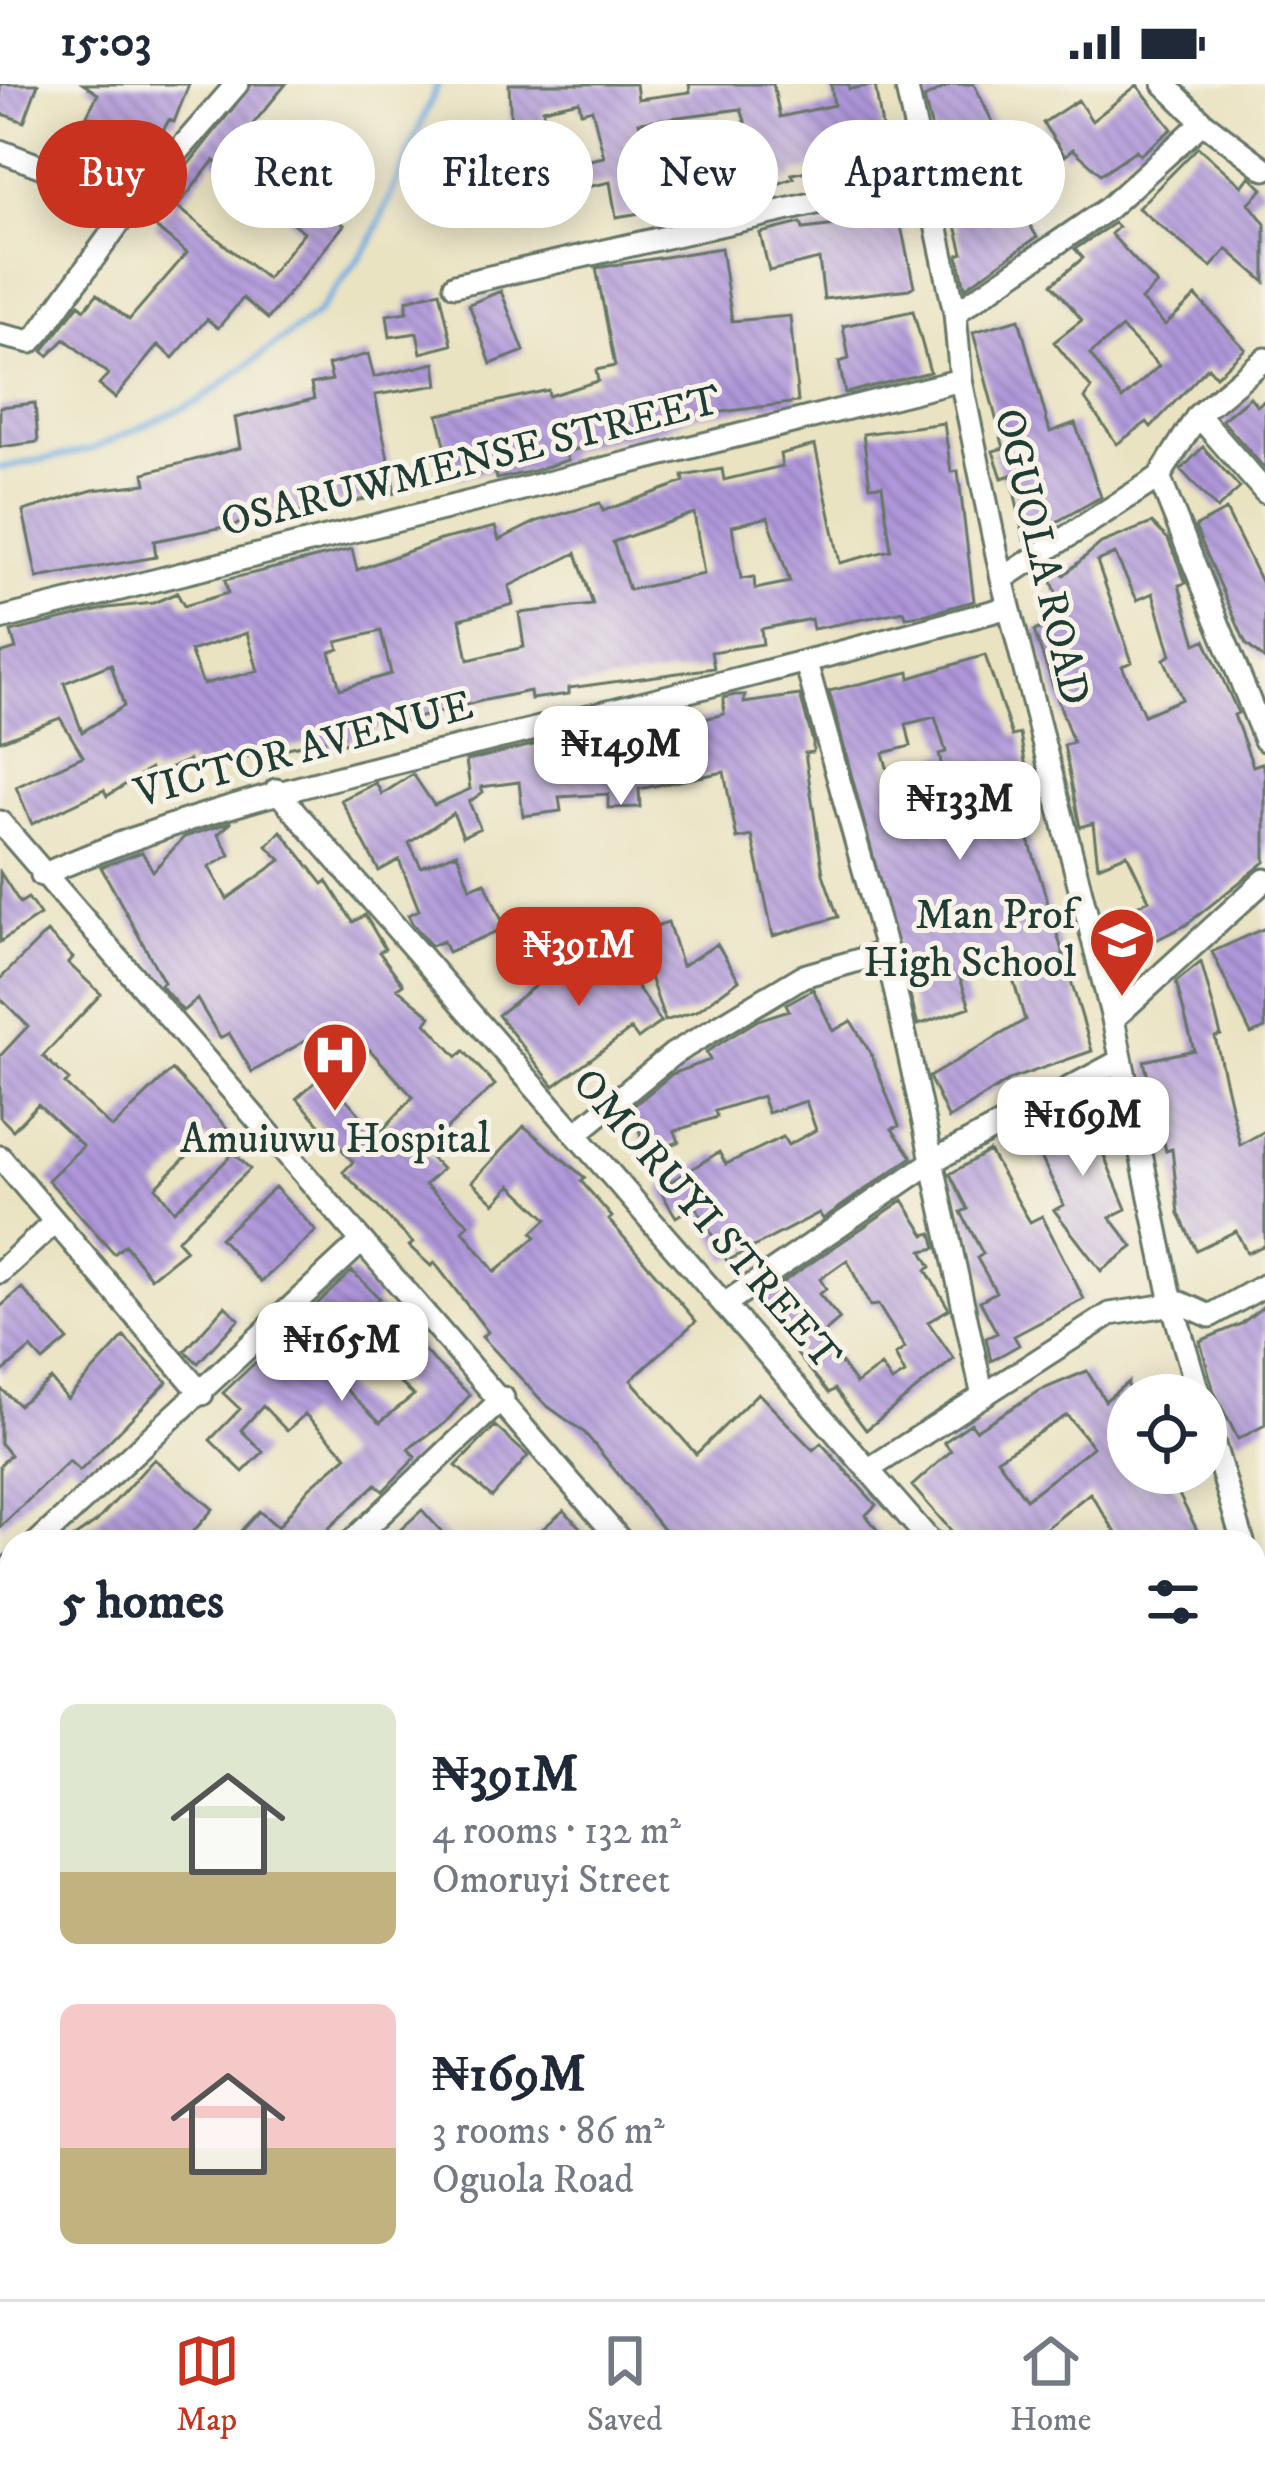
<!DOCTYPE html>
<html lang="en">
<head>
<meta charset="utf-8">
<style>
  :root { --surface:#fff; --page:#f2f2f3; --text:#1f2937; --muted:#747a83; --line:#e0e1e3; --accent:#c8321e }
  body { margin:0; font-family:"IM FELL DW Pica",serif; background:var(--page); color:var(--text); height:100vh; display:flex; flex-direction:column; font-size:45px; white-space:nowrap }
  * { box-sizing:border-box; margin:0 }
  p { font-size:39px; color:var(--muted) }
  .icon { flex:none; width:66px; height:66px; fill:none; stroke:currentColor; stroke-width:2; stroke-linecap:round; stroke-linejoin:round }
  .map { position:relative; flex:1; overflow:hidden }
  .sheet { position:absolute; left:0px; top:1446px; width:1266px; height:771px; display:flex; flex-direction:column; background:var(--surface); border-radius:36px 36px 0 0; box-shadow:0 6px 30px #0003 }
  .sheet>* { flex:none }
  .top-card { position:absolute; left:36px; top:36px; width:1194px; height:108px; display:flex; gap:24px }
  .fabs { position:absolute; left:1107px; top:1290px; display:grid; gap:24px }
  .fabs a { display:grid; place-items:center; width:120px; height:120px; border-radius:50%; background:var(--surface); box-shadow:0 6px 30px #0003; font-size:60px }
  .price { position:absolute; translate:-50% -102px; padding:0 27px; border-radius:24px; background:#fff; color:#222; font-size:39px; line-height:78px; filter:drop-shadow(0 3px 6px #0008) }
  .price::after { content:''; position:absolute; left:50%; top:72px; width:36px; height:27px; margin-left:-18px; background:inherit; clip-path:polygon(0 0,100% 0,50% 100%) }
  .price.active { background:var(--accent); color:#fff }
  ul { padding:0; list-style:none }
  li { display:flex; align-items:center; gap:36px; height:300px; padding:0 60px }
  li span { display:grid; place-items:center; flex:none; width:336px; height:240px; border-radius:18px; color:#555 }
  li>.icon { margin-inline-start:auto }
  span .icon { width:144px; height:144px; fill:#fffc; stroke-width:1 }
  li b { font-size:51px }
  h2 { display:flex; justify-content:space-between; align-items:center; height:144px; padding:0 60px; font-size:51px }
  .tag { padding:0 42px; border-radius:54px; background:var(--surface); box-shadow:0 6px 30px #0003; font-size:42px; line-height:108px }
  .tag.active { background:var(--accent); color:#fff }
  .status { display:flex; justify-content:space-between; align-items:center; height:84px; padding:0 60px; background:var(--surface); direction:ltr }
  .status svg { height:33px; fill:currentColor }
  .dock { display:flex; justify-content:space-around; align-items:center; height:168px; border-top:3px solid var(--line); background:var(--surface); font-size:33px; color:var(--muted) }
  .dock a { display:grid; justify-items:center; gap:6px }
  .dock .active { color:var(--accent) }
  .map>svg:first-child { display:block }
</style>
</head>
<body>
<div class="status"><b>15:03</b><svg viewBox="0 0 49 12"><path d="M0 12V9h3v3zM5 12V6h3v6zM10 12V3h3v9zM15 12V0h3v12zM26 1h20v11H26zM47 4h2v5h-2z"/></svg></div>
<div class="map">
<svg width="1265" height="2215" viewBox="0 0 1265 2215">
  <defs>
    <pattern id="building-back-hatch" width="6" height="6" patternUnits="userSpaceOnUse" patternTransform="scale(3)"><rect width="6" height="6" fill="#af97da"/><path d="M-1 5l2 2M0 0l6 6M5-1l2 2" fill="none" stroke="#8e7cb2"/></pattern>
  </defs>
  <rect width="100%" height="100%" fill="#f7f3e8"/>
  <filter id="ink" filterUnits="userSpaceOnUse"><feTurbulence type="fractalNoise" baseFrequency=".00833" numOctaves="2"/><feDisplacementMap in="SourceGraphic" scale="24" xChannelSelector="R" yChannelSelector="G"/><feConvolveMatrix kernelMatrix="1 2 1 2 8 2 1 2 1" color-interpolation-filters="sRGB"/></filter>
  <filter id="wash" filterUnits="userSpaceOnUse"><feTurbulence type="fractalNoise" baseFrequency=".004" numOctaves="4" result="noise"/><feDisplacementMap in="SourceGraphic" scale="48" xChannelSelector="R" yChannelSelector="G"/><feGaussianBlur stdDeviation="2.7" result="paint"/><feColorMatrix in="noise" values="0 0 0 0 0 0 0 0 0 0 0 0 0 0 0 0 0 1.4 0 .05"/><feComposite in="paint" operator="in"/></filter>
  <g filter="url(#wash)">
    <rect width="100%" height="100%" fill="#eae3c2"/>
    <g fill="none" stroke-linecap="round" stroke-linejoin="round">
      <!-- stream -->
      <path stroke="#6face1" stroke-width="6" d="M 0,384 L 90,366 L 199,317 L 317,230 L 370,160 L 438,0"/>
    </g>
    <g id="blocks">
      <!-- building -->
      <path fill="url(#building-back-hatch)" fill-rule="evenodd" d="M 0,0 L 38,0 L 24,38 L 0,29 Z
        M 83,0 L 189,0 L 174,38 L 169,36 L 138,90 L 93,65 L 99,55 L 90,50 L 97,37 L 87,31 L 98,10 Z
        M 252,0 L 286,0 L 239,57 L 344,141 L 268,235 L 243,214 L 218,244 L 207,235 L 173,274 L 158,261 L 115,314 L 99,301 L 108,290 L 65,255 L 48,272 L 43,267 L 79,220 L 85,225 L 97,210 L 129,236 L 187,169 L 154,142 L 173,119 L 267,195 L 304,148 L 214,76 L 178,122 L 164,111 Z
        M 509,0 L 636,0 L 638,15 L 690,8 L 689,0 L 773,0 L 780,33 L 834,21 L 831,0 L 849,0 L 849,5 L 875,1 L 888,79 L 845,86 L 844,79 L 792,90 L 794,94 L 775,101 L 773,94 L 722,102 L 658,115 L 659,126 L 616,133 L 610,98 L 560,109 L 564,132 L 492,141 L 477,75 L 512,67 ZM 579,17 L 581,28 L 592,25 L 604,73 L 555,83 L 550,56 L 545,57 L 543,25 ZM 741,25 L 756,70 L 651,86 L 639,38 Z
        M 952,0 L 974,0 L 1006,66 L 1022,111 L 1014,114 L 1037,153 L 965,204 L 958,171 L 963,169 L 924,14 Z
        M 1137,1 L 1172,45 L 1140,71 L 1136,66 L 1101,90 L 1073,65 L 1065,72 L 1043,39 L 1078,16 L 1092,37 Z
        M 1198,63 L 1242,102 L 1250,92 L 1263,105 L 1249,119 L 1265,140 L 1265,198 L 1227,165 L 1211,183 L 1138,124 Z
        M 897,124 L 914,202 L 909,205 L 824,215 L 819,175 L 769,187 L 760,149 L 801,139 L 803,145 L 861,138 L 860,133 Z
        M 1114,139 L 1118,143 L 1111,150 L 1157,200 L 1141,216 L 1165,241 L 1196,212 L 1245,265 L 1216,292 L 1208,283 L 1151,343 L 1147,338 L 1117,360 L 1085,315 L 1091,304 L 1054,258 L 1082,236 L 1052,200 L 1083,174 L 1075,165 ZM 1122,244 L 1159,282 L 1122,315 L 1090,270 Z
        M 721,164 L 732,237 L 790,232 L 798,318 L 692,332 L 658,347 L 597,358 L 566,369 L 568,376 L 533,387 L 497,395 L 494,385 L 453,395 L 438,331 L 548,306 L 549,312 L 598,297 L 596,286 L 615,282 L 596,184 Z
        M 440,207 L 452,261 L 421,269 L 417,249 L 390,253 L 387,231 L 407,228 L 407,216 Z
        M 501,207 L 524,267 L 491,280 L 469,220 Z
        M 913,227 L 930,288 L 845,309 L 839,278 L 849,275 L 843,242 Z
        M 1019,235 L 1050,348 L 1075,339 L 1101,413 L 1024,456 L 1011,391 L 1002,394 L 993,367 L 1004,364 L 973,248 Z
        M 368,270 L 374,293 L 435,279 L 438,301 L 375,311 L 395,409 L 154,457 L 156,473 L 37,494 L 23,427 L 93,406 L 146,400 L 144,389 L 240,364 L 235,334 L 314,315 L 311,300 L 332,296 L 328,281 Z
        M 1250,313 L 1257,322 L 1265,316 L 1265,385 L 1222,336 Z
        M 35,319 L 38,358 L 0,363 L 0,323 Z
        M 944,339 L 951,388 L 958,387 L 974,517 L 927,530 L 906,533 L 904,527 L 813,545 L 811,535 L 761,545 L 763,560 L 711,568 L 714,584 L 569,604 L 569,610 L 531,615 L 530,607 L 481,617 L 353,651 L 354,656 L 326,664 L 324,656 L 191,685 L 189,676 L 153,692 L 150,685 L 107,712 L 104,706 L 32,740 L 16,703 L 83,672 L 60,634 L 0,657 L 0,570 L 16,565 L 11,548 L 108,524 L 153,519 L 177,509 L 184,522 L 228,509 L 225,496 L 352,465 L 357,486 L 440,456 L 495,443 L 499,456 L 538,437 L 600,419 L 603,427 L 684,398 L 683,392 L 722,385 L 724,396 L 782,382 L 780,370 L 815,361 L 840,479 L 891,466 L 882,401 L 870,402 L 863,350 ZM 694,429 L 704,490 L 629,506 L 613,458 ZM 768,433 L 790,498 L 755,505 L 754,493 L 741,495 L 732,442 ZM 576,469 L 593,521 L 519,529 L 524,563 L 468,576 L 460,535 L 513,520 L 509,502 ZM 381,547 L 391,590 L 340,605 L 330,568 L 339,565 L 337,558 ZM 247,549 L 258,587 L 203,600 L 190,567 ZM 111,580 L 124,622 L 82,648 L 64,599 Z
        M 1203,363 L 1240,404 L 1217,425 L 1181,386 Z
        M 1226,426 L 1265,506 L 1265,576 L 1246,560 L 1195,443 Z
        M 1152,439 L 1168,455 L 1186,499 L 1179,501 L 1196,560 L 1205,556 L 1238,629 L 1234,631 L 1253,682 L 1262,679 L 1265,687 L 1265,778 L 1186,841 L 1130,869 L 1112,834 L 1149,816 L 1127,770 L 1098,782 L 1093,739 L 1080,743 L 1064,661 L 1073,659 L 1034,547 L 1066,535 L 1047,484 L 1053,480 L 1064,491 L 1101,459 ZM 1115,470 L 1137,516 L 1153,509 L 1171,571 L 1164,575 L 1182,615 L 1144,631 L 1122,582 L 1132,578 L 1097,477 Z
        M 985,571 L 1012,652 L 1020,650 L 1035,733 L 1023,736 L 1092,967 L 1011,995 L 949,1035 L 929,993 L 1025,936 L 1011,888 L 994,893 L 992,882 L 959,891 L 970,923 L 918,941 L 829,607 L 909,588 L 910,594 ZM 935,633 L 946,668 L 939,670 L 952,727 L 899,727 L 883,669 L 911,662 L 906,640 Z
        M 735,611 L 745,611 L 744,619 L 800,611 L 813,658 L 813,668 L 805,669 L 823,790 L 838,833 L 773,852 L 752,752 L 737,755 L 724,688 L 639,705 L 640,723 L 608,724 L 608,710 L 559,713 L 561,727 L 523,732 L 519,698 L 481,703 L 483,708 L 469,718 L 480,744 L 463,752 L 453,729 L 409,759 L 421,783 L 457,769 L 470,804 L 485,798 L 505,844 L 448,868 L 443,857 L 431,862 L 412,839 L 408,831 L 419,826 L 399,776 L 379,787 L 341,716 L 376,699 L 382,710 L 413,690 L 434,721 L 470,705 L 466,677 L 575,651 L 689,639 L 724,630 L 724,614 Z
        M 232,738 L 218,750 L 230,771 L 209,783 L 227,815 L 281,776 L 267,762 L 281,747 L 323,800 L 327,797 L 353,838 L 365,831 L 385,865 L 379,868 L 403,900 L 397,904 L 431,932 L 426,939 L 457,973 L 464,967 L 495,1001 L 423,1066 L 442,1085 L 425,1101 L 469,1140 L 463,1147 L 495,1188 L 536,1153 L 532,1149 L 547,1135 L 511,1101 L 495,1119 L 472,1098 L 524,1042 L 585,1094 L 581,1097 L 612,1133 L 609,1136 L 696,1237 L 631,1296 L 669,1339 L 696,1370 L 758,1309 L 813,1366 L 821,1359 L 876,1421 L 866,1431 L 886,1458 L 673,1458 L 585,1349 L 546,1321 L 482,1253 L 488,1248 L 434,1178 L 431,1182 L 409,1162 L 413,1159 L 343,1088 L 353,1078 L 297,1014 L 324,990 L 378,1051 L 413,1013 L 370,966 L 363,973 L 339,947 L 330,953 L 325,945 L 252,988 L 229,949 L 220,954 L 197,915 L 183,927 L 160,901 L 164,898 L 101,783 L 142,768 L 153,787 L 184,753 Z
        M 0,788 L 20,819 L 28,814 L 40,831 L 0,858 Z
        M 668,838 L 682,882 L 717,860 L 739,896 L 697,927 L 665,937 L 635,849 Z
        M 595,841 L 661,938 L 638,955 L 631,945 L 554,1002 L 498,931 L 569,875 L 563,867 Z
        M 1265,844 L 1265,944 L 1251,950 L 1212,868 Z
        M 47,848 L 73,874 L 68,879 L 101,910 L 43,972 L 69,996 L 65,1000 L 112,1044 L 172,986 L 229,1046 L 212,1061 L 206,1053 L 156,1103 L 174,1127 L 234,1069 L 250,1085 L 177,1156 L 186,1166 L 151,1194 L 125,1161 L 114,1170 L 48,1096 L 83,1062 L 38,1020 L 13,1046 L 0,1033 L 0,972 L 28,942 L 0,914 L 0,895 Z
        M 1201,878 L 1221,951 L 1215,953 L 1240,1061 L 1265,1047 L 1265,1161 L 1247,1169 L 1236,1147 L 1196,1166 L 1179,1130 L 1172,1065 L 1166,1067 L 1144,977 L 1194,966 L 1176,898 Z
        M 813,905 L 833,947 L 851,937 L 871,970 L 899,1042 L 892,1045 L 912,1073 L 823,1135 L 819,1129 L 727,1177 L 695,1121 L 676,1133 L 659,1105 L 719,1068 L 726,1080 L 783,1053 L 788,1061 L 816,1046 L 806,1017 L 768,1029 L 762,1012 L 715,1027 L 717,1033 L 675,1047 L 679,1058 L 646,1069 L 632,1023 L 672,990 L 710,976 L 706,968 L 758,936 L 789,926 L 786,920 Z
        M 1095,1009 L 1106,1040 L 1093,1045 L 1126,1125 L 1110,1133 L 1133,1163 L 1101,1187 L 1054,1126 L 1064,1121 L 1027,1044 Z
        M 989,1067 L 1030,1138 L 1042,1132 L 1084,1215 L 1014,1252 L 1019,1261 L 991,1277 L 986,1254 L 997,1249 L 980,1217 L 996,1208 L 977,1174 L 983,1170 L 961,1128 L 968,1125 L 950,1090 Z
        M 275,1103 L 316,1147 L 261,1198 L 220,1154 Z
        M 903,1116 L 925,1151 L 932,1149 L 936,1164 L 922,1167 L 931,1183 L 926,1186 L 949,1225 L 928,1238 L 954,1275 L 866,1346 L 835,1305 L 829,1309 L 779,1248 L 758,1215 ZM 847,1176 L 870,1222 L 878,1221 L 905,1264 L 895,1271 L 905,1290 L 892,1298 L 881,1282 L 856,1300 L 821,1251 L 840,1235 L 819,1210 L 826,1205 L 820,1195 Z
        M 352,1187 L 379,1214 L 374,1219 L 470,1311 L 445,1339 L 408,1365 L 416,1373 L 383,1407 L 376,1400 L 314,1458 L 251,1458 L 240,1448 L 259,1427 L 278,1443 L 309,1404 L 347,1372 L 305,1330 L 287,1347 L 263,1322 L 241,1346 L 263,1368 L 243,1388 L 210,1356 L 240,1325 L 223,1309 ZM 341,1247 L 414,1311 L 380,1338 L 315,1276 Z
        M 22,1204 L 68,1256 L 43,1277 L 31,1264 L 0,1290 L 0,1223 Z
        M 1265,1221 L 1265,1341 L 1238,1355 L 1214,1308 L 1200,1257 L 1241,1240 Z
        M 225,1222 L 239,1235 L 198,1279 L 185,1267 Z
        M 124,1253 L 167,1298 L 80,1387 L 69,1377 L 0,1443 L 0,1381 L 10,1371 L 0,1359 L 0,1304 L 19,1321 L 51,1295 L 67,1315 Z
        M 1087,1287 L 1105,1317 L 1128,1298 L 1128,1389 L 1168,1389 L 1199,1450 L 1184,1458 L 1122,1458 L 1090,1409 L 1029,1458 L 961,1458 L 912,1402 L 951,1367 L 944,1358 L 971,1339 L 976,1346 L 1041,1306 ZM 1067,1331 L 1093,1363 L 1026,1415 L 997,1375 Z
        M 495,1342 L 528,1372 L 492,1413 L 456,1382 Z
        M 154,1375 L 213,1425 L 191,1450 L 178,1458 L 67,1458 L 96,1438 Z
        M 422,1426 L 451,1458 L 387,1458 Z
        M 564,1426 L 593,1458 L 528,1458 Z"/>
    </g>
  </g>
  <g filter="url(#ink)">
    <use href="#blocks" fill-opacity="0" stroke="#676" stroke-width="3"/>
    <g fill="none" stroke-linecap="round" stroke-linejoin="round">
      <!-- minor casing -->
      <g stroke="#676" stroke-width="27">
        <path id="minor" d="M 906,0 L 955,229 L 961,296 L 1002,495 L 1113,935 L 1172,1219 L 1199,1311
          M 1164,0 L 1203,38 L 1265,85
          M 0,67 L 134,118
          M 455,201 L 922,95
          M 955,229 L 1107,125 L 1203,38
          M 0,251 L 31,258 L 41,247 L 134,118 L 237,0
          M 1198,331 L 1265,408
          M 1159,393 L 1265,656
          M 1002,495 L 1159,393 L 1198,331 L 1265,275
          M 0,535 L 961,296
          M 806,579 L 887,868 L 982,1308
          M 276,706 L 931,1458
          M 0,738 L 622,1458
          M 42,791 C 201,721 364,687 531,646 C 691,607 850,567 1009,523
          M 1113,935 L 1265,796
          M 578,1048 L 673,970 L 803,892 L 887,868
          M 0,1073 L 202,1310
          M 0,1188 L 55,1138
          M 726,1219 L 933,1077 L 1120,977
          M 1206,1334 L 1243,1458
          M 869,1385 L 1110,1230 L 1181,1219 L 1210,1232 L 1265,1201
          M 38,1458 L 359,1160
          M 351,1458 L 503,1314
          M 0,1492 L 12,1481
          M 1254,1497 L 1263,1527
          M 1254,1682 L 1265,1694
          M 0,1790 L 12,1778
          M 1254,1997 L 1265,2009
          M 0,2103 L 12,2092
          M 820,2205 L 830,2215
          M 1134,2205 L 1143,2215
          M 211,2215 L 222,2205
          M 539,2215 L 551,2205"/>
      </g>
      <!-- minor -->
      <use href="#minor" stroke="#fff" stroke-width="21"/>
    </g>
  </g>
  <!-- icons -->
  <defs>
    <g id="school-pin" transform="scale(3.45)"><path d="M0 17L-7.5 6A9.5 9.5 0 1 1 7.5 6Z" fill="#c8321e" stroke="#f7f3e8"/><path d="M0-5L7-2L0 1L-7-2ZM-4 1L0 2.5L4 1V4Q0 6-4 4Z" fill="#fff"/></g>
    <g id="hospital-pin" transform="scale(3.45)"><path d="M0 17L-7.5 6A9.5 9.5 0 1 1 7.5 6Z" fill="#c8321e" stroke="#f7f3e8"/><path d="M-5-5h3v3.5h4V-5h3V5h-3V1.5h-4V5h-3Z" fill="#fff"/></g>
  </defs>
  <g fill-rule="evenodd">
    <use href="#school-pin" x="1122" y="856"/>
    <use href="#hospital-pin" x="335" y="971"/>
  </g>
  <g text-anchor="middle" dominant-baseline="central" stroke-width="10" stroke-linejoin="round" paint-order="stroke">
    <!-- street labels -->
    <g font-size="42" fill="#1f3d34" stroke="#f7f3e8">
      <text transform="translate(471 378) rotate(-14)">OSARUWMENSE STREET</text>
      <text transform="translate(1041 473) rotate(77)">OGUOLA ROAD</text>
      <text transform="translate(304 666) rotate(-15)">VICTOR AVENUE</text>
      <text transform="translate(706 1136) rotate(49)">OMORUYI STREET</text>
    </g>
    <!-- poi labels -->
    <g font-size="42" fill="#1f3d34" stroke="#f7f3e8" text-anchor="end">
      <text x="1076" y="832">Man Prof<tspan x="1076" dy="48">High School</tspan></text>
      <text x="335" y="1056" text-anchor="middle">Amuiuwu Hospital</text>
    </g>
  </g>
</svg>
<div class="fabs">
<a><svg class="icon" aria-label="locate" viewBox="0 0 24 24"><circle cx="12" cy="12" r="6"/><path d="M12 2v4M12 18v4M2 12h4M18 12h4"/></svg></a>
</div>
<b class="price" style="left:621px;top:724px">₦149M</b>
<b class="price" style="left:960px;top:779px">₦133M</b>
<b class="price active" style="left:579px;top:925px">₦391M</b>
<b class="price" style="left:1083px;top:1095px">₦169M</b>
<b class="price" style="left:342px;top:1320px">₦165M</b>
<div class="top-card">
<a class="tag active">Buy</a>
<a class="tag">Rent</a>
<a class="tag">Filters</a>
<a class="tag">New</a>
<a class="tag">Apartment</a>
</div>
<section class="sheet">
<h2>5 homes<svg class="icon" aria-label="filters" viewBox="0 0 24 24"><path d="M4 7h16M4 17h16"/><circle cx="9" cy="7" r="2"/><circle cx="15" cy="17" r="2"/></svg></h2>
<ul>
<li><span style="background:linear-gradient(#dfe7d0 70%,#c2b280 0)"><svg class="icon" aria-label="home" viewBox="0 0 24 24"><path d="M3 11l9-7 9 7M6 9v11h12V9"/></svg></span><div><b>₦391M</b><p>4 rooms · 132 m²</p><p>Omoruyi Street</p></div></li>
<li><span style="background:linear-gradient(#f6c9c9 60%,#c2b280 0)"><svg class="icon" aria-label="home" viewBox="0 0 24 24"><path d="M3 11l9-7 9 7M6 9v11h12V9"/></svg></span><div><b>₦169M</b><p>3 rooms · 86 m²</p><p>Oguola Road</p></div></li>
</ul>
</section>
</div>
<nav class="dock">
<a class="active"><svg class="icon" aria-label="map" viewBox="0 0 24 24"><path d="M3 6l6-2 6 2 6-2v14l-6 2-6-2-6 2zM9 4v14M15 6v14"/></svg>Map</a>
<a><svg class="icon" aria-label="saved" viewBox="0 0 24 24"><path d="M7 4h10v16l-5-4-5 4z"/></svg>Saved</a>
<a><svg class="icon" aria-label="home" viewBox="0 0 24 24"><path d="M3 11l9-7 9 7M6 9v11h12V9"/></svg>Home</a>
</nav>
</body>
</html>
